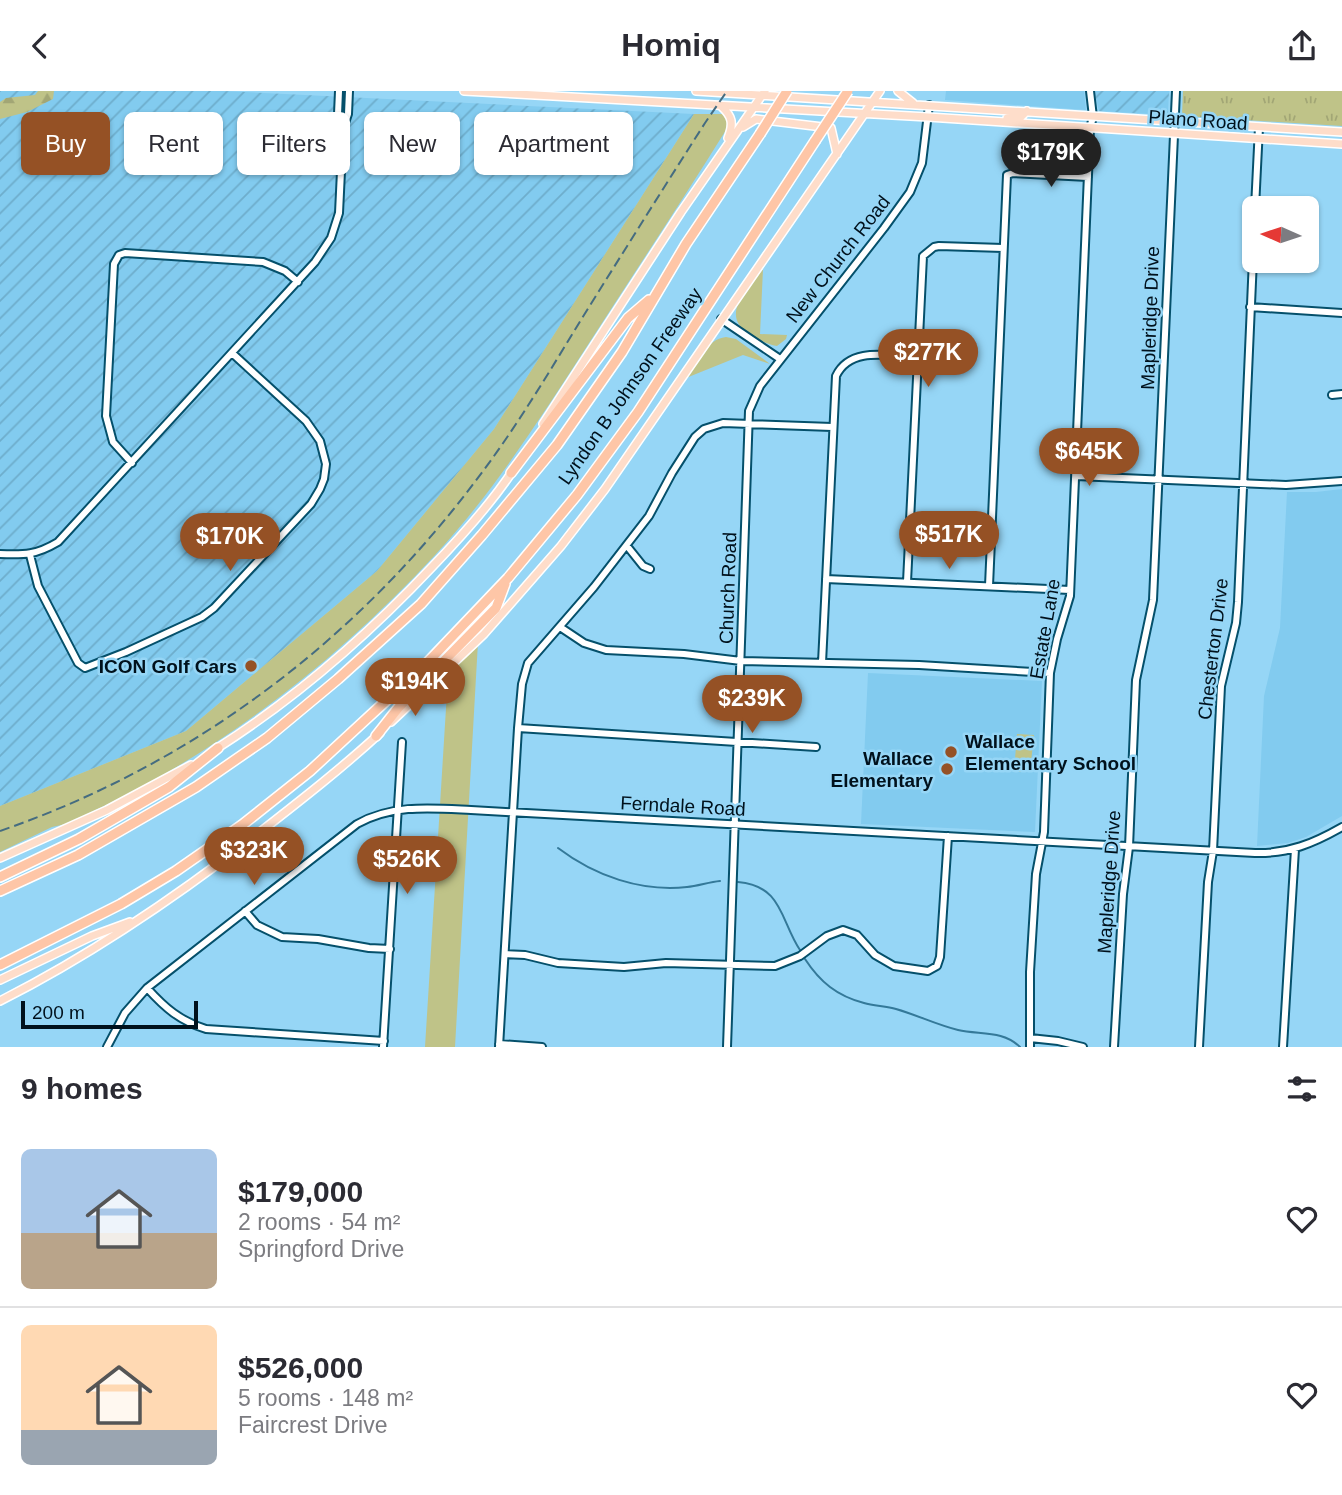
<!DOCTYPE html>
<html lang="en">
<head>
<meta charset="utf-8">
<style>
  :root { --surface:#fff; --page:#f2f2f3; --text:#2b2b33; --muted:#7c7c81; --line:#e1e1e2; --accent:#955125 }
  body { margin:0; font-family:Helvetica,sans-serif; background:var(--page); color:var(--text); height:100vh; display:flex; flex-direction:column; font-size:26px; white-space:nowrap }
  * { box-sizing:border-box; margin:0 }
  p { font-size:23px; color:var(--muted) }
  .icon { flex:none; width:38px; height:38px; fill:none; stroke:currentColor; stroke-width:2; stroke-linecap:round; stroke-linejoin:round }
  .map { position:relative; height:956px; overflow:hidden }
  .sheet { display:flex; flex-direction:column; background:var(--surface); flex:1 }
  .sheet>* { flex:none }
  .guide { position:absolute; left:21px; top:21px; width:700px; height:63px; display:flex; gap:14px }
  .needle { width:46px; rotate:273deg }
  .controls { position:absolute; left:1242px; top:105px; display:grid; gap:14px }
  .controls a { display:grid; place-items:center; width:77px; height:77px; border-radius:10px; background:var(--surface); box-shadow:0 2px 5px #0004; font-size:35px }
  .scale { position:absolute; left:21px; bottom:18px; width:177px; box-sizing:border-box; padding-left:7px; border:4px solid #00111c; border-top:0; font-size:19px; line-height:24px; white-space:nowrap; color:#00111c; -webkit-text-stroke:5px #96d6f6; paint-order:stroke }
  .price { position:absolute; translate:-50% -60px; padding:0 16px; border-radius:24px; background:var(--accent); color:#fff; font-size:23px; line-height:46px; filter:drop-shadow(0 2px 4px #0008) }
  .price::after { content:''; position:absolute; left:50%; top:42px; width:21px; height:16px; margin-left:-10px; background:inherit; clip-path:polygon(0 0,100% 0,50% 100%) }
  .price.active { background:#222; color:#fff }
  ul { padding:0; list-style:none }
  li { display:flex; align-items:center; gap:21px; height:175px; padding:0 21px }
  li+li { border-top:2px solid var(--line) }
  li span { display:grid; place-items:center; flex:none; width:196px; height:140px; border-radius:10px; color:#555 }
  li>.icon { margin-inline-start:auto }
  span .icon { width:84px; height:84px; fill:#fffc; stroke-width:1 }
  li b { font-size:30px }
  h2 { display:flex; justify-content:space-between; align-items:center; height:84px; padding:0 21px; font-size:30px }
  .chip { padding:0 24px; border-radius:10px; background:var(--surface); box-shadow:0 2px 5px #0004; font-size:24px; line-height:63px }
  .chip.active { background:var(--accent); color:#fff }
  header { display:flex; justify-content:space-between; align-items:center; height:91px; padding:0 21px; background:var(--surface); font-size:32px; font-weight:700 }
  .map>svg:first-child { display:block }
</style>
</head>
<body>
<header><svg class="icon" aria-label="back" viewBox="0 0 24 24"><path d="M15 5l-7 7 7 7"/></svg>Homiq<svg class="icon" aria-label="share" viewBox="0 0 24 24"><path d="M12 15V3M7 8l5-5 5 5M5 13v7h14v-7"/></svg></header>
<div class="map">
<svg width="1342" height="956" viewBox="0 0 1342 956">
  <defs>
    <pattern id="industrial-furrows" width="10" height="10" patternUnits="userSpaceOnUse" patternTransform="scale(1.75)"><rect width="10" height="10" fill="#82cbef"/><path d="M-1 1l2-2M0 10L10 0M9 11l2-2" fill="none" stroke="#6eadcc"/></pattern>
    <pattern id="forest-firs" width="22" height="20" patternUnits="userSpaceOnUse" patternTransform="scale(1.75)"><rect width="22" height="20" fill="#bfc388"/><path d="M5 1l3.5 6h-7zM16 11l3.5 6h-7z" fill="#a2a675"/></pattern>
    <pattern id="park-tufts" width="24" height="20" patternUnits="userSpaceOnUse" patternTransform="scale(1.75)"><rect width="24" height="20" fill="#bfc388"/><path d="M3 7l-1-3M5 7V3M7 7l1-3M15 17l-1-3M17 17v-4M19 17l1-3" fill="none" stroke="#a2a675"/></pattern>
  </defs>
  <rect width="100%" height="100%" fill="#96d6f6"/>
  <!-- built -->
  <path fill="#82cbef" d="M 946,0 L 1084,0 L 1086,19 L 945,9 Z
    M 1342,398 L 1342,725 L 1306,746 L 1288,752 L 1257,755 L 1264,605 L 1280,537 L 1287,401 L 1316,401 Z
    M 868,582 L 1042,590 L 1035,741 L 861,733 Z"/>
  <!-- industrial -->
  <path fill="url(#industrial-furrows)" d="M 0,0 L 223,0 L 694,23 L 494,338 L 377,480 L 186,640 L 0,715 Z
    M 1094,0 L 1169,0 L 1168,24 L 1099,20 Z"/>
  <!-- grass -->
  <path fill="#bfc388" d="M 694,23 L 724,23 L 728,28 L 726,39 C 682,110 636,179 591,249 C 543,323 496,398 436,463 C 352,554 255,633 147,693 C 121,708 93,720 66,733 L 52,736 L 0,761 L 0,715 L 186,640 L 377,480 L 494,338 Z
    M 763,178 L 760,243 L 787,244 L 786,248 L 777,255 C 765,253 757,248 747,241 C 720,223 749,197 763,178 Z
    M 726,246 L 736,248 L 770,273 L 743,264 L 686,287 C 697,272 706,248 726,246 Z
    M 478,551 L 455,956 L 425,956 L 448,585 Z"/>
  <!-- forest -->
  <path fill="url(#forest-firs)" d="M 38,0 L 54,0 L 53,8 L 27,21 L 0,28 L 0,11 L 6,7 L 35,4 Z"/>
  <!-- park -->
  <path fill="url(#park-tufts)" d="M 1183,0 L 1342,0 L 1342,35 L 1182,25 Z
    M 1017,643 L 1034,644 L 1031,671 L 1023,671 L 1022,681 L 1014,681 Z"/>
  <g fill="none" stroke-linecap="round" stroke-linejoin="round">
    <!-- stream -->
    <path stroke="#347999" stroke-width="2" d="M 558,757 C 595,785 641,801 687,796 C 698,795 709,791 720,790
      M 738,791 C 783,795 780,829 800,859
      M 805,868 C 820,891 837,905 864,912 C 874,915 886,915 896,918 C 917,924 937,934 958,939 C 980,944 1003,939 1020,956"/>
    <!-- minor casing -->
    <g stroke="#05506b" stroke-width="10">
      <path id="minor" d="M 339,0 L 338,23 L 342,37
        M 1255,117 L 1259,36
        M 1250,216 L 1342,222
        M 721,228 L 780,268
        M 1332,304 L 1342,303
        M 132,372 L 113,351 L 106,325 L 114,173 L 119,164 L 125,162 L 263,171 L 285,180 L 298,191
        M 1076,385 L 1286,394 L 1342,390
        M 627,455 L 643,475 L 650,478
        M 0,463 C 25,464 36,464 58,451 L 315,171 L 331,147 L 339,122 L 343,38 L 348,23 L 349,0
        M 30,464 L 38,495 L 78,572 L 85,577 L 126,561 L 202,526 L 214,517 L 311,413 L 320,398 L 324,388 L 326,373 L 320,350 L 306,330 L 232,262
        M 826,488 L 1070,499
        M 907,491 L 923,165 L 934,156 L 939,155 L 1003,157
        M 989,495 L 1007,84 L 1013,82 L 1088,86
        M 560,536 L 584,552 L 606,559 L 684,563 L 741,570 L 919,574 L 1050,582
        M 822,572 L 836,285 C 850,255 889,265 916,266
        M 518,637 L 816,656
        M 245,820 L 257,834 L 282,846 L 318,848 L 369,857 L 390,858
        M 505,863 L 525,864 L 558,872 L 624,876 L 666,872 L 775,875 L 800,865 L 827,845 L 843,839 L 857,844 L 875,864 L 894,875 L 928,880 L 937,875 L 940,866 L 948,745
        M 147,897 C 165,917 180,930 206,938 L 384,950
        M 1030,947 L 1058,950 L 1083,956
        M 499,953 L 542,956
        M 107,956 L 125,922 L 147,897 L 357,733 C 393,713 431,717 471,719 L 1255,762 C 1288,763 1314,752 1342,736
        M 383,956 L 402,651
        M 499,956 L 518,637 L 522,593 L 528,572 L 594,496 L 649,425 L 672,382 L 695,346 L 704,338 L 723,332 L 832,336
        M 727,956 L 749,320 L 760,295 L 884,137 L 910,101 L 922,72 L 929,14
        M 1030,956 L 1030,881 L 1036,783 L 1044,741 L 1050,582 L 1057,548 L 1070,505 L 1090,37 L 1093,26 L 1090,0
        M 1114,956 L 1123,803 L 1129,756 L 1136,589 L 1153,509 L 1176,0
        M 1199,956 L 1208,791 L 1213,760 L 1221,595 L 1236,532 L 1238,511 L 1255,122
        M 1283,956 L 1295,758"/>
    </g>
    <!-- major casing -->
    <g stroke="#fff" stroke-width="10">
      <path id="major" d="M 464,0 L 928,26 L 1342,53
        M 696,0 L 1342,41
        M 898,0 L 913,12
        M 721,15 C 732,25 734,32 728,47
        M 1007,27 L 1020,27 L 1027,20
        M 743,36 L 756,28 L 831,37 L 837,63
        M 543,333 L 681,121 L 765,0
        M 391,631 L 484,543 L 561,455 L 605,398 L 880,0
        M 216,658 C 296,607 367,545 432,476 C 461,446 491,413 514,378
        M 0,767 L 107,719 L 191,674
        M 0,889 L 92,845 L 130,831
        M 0,910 C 93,863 179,804 260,741 C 301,709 342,677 380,642"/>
    </g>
    <!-- highway casing -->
    <g stroke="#fff" stroke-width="12">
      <path id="highway" d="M 511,382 L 628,227 L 649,209
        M 376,645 L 399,616 L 496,517 L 505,493
        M 0,786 L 79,748 L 169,696 L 218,657
        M 0,800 L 78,764 L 196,696 L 267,647 L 338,588 L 421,513 L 482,444 L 557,354 L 622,261 L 686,153 L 760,43
        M 0,874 L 121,813 L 176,780 L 242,734 L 310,680 L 427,572 L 508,487 L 577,404 L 638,321 L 815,50"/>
    </g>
    <!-- minor -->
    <use href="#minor" stroke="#fff" stroke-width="6"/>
    <!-- major -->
    <use href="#major" stroke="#feddca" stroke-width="7"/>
    <!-- highway -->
    <use href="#highway" stroke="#fec6a7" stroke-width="9"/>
    <!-- rail -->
    <path stroke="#456c80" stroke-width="2" stroke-dasharray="10 5" stroke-linecap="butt" d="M 0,740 C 191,674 352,553 474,392 C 515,339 549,281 584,224 C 624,160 664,96 705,32 L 727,0"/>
    <!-- highway-bridge casing -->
    <g stroke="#fff" stroke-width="12" stroke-linecap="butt">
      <path id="highway-bridge" d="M 760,43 L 787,0
        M 815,50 L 848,0"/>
    </g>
    <!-- highway-bridge -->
    <use href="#highway-bridge" stroke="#fec6a7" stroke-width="9"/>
  </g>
  <!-- markers -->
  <g fill="#955125" stroke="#96d6f6" stroke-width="2.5">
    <circle cx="251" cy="575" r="7"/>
    <circle cx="951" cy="661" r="7"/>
    <circle cx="947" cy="678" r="7"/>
  </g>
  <g text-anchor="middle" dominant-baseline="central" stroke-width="5" stroke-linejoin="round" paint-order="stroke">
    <!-- street labels -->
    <g font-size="19" fill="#00111c" stroke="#96d6f6">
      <text transform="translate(1198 29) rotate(4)">Plano Road</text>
      <text transform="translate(838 168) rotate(-52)">New Church Road</text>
      <text transform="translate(1150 227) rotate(-88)">Mapleridge Drive</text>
      <text transform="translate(630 295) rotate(-55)">Lyndon B Johnson Freeway</text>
      <text transform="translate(728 497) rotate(-88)">Church Road</text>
      <text transform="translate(1045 538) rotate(-80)">Estate Lane</text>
      <text transform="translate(1213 558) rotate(-83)">Chesterton Drive</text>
      <text transform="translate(683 715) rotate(3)">Ferndale Road</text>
      <text transform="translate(1109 791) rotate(-86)">Mapleridge Drive</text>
    </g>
    <!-- poi labels -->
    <g font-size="19" font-weight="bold" fill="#00111c" stroke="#96d6f6" text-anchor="end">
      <text x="237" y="575">ICON Golf Cars</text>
      <text x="965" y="650" text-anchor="start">Wallace<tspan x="965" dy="22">Elementary School</tspan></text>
      <text x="933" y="667">Wallace<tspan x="933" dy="22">Elementary</tspan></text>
    </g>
  </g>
</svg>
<div class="controls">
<a><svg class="needle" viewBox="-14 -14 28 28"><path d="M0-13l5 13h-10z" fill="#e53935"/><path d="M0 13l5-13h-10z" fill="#7c7c81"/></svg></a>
</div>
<div class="scale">200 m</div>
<b class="price active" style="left:1051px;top:98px">$179K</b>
<b class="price" style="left:928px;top:298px">$277K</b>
<b class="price" style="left:1089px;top:397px">$645K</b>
<b class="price" style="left:949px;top:480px">$517K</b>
<b class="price" style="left:230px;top:482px">$170K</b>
<b class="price" style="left:415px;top:627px">$194K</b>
<b class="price" style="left:752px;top:644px">$239K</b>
<b class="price" style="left:254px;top:796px">$323K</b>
<b class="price" style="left:407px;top:805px">$526K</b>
<div class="guide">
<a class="chip active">Buy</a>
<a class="chip">Rent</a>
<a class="chip">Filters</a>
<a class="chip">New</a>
<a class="chip">Apartment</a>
</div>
</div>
<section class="sheet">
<h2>9 homes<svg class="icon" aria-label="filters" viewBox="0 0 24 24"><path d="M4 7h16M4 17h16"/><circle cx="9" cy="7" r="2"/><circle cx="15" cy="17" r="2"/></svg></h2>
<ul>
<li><span style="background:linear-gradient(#a9c7e8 60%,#b9a48a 0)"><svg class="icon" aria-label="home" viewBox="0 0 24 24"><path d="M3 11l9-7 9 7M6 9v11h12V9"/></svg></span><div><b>$179,000</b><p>2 rooms · 54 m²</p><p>Springford Drive</p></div><svg class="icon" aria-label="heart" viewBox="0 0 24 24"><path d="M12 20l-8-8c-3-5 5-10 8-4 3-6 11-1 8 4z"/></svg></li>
<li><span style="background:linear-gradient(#ffd9b3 75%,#9aa5b1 0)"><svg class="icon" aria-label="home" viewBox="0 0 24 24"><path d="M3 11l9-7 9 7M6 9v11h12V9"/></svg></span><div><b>$526,000</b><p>5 rooms · 148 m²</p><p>Faircrest Drive</p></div><svg class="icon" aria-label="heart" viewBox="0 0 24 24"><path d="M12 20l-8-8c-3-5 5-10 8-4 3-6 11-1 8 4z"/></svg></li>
</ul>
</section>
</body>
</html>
